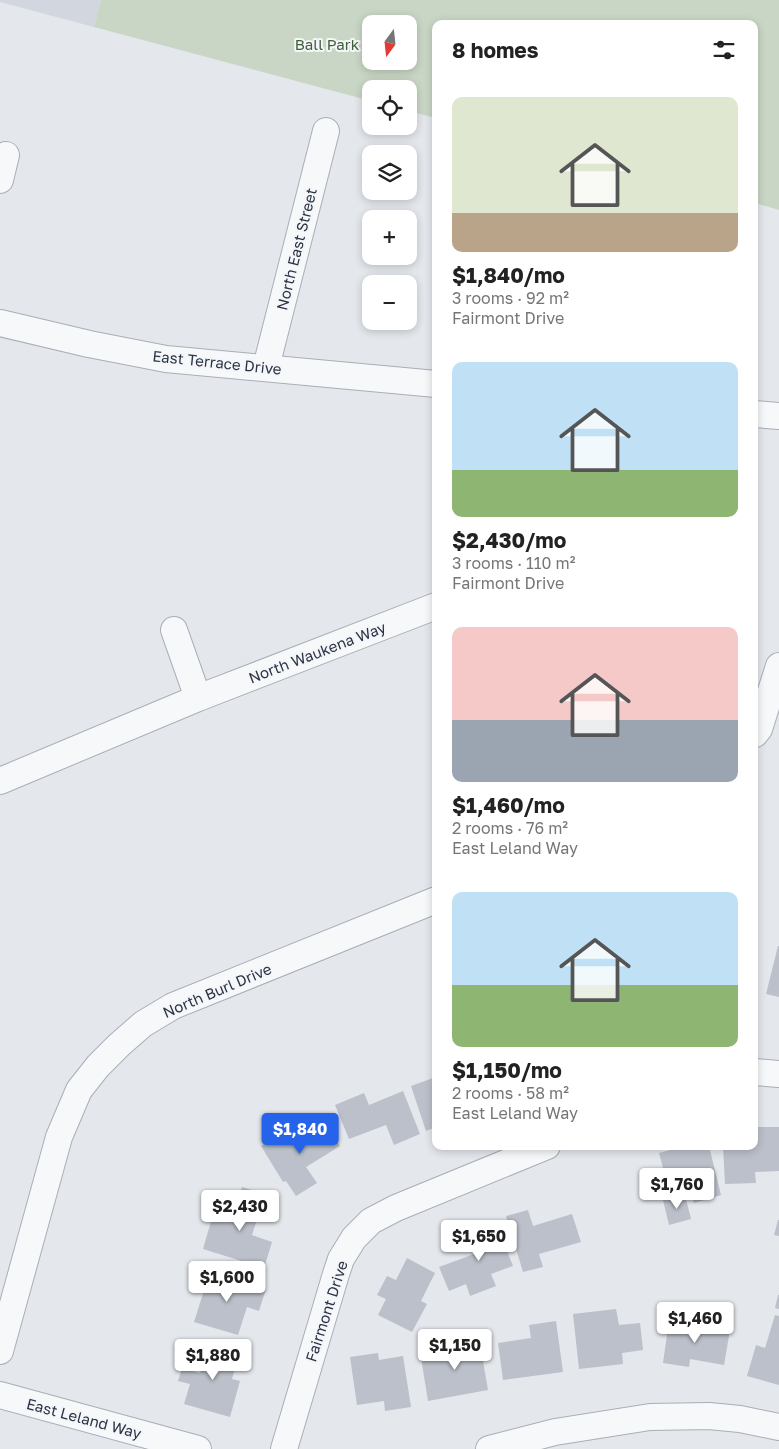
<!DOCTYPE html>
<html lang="en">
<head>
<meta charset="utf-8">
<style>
  :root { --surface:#fff; --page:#f2f2f2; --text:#222; --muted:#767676; --accent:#2563eb }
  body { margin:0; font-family:"Golos Text",sans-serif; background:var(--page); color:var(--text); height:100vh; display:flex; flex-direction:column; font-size:19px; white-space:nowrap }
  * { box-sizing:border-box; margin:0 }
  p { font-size:16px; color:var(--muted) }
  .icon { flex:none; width:28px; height:28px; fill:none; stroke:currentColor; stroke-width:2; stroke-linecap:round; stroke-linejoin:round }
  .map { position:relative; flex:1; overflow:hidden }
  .drawer { position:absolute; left:432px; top:20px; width:326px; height:1130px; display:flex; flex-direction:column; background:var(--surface); border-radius:10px; box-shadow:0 2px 8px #0003 }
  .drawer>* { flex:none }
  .needle { width:32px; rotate:195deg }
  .buttons { position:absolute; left:362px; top:15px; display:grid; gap:10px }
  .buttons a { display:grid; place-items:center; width:55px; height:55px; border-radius:10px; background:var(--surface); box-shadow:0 2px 8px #0003; font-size:25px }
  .price { position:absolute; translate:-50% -42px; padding:0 11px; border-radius:5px; background:#fff; color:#222; font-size:16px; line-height:32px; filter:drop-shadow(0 1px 2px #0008) }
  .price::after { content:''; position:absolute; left:50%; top:30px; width:15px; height:11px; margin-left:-8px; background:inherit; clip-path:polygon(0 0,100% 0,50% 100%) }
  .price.current { background:var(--accent); color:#fff }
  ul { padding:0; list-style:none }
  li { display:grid; align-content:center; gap:10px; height:265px; padding:0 20px }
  li span { display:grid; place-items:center; height:155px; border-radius:10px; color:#555 }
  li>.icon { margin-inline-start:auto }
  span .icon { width:90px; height:90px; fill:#fffc; stroke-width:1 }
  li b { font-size:21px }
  h2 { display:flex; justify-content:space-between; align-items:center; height:60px; padding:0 20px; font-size:21px }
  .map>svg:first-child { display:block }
</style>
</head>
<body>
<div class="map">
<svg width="779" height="1449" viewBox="0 0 779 1449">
  <rect width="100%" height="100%" fill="#e4e7ec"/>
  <!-- built -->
  <path fill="#d2d6de" d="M 0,0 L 101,0 L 94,27 L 0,2 Z"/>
  <!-- green -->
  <path fill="#c9d6c5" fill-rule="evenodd" d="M 101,0 L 779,0 L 779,210 L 755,203 L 755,24 L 436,24 L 436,118 L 409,111 L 409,89 L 371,89 L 371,101 L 94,27 ZM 371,24 L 409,24 L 409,61 L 371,61 Z"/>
  <!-- building -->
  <path fill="#bbc0ca" d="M 778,946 L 779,946 L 779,997 L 766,994 Z
    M 436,1077 L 436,1127 L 426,1131 L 411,1086 Z
    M 403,1091 L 420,1134 L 394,1145 L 386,1125 L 349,1139 L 335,1105 L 364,1093 L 369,1105 Z
    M 325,1121 L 340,1146 L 306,1167 L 317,1183 L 296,1196 L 286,1181 L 283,1182 L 261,1146 L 291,1127 L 298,1138 Z
    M 755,1127 L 779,1127 L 779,1171 L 755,1172 L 756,1183 L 725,1184 L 723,1146 L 755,1146 Z
    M 686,1146 L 709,1146 L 721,1195 L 694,1203 L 687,1178 L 667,1183 L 659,1153 Z
    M 242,1187 L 265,1194 L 252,1235 L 272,1242 L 264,1268 L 203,1249 L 214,1211 L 233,1217 Z
    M 685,1195 L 691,1219 L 669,1225 L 663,1200 Z
    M 528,1210 L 533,1226 L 572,1214 L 581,1242 L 539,1254 L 543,1267 L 523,1272 L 506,1216 Z
    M 778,1220 L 779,1220 L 779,1236 L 774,1235 Z
    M 495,1221 L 513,1266 L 491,1274 L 496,1286 L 470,1296 L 466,1284 L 449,1291 L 439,1267 L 477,1253 L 469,1232 Z
    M 407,1258 L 435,1273 L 421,1301 L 427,1304 L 412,1332 L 378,1315 L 386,1299 L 377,1295 L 387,1276 L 396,1280 Z
    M 210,1271 L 266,1289 L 259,1311 L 247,1307 L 238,1335 L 194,1322 Z
    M 778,1295 L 779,1295 L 779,1309 L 775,1308 Z
    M 616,1309 L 619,1325 L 640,1323 L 643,1350 L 622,1353 L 623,1364 L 579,1369 L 573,1314 Z
    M 775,1315 L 779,1316 L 779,1385 L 747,1376 L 756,1345 L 765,1348 Z
    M 556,1321 L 563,1372 L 503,1380 L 498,1343 L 531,1338 L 529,1325 Z
    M 669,1321 L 730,1330 L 724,1365 L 690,1359 L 689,1367 L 663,1363 Z
    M 479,1338 L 488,1390 L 428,1401 L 421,1358 L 454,1352 L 452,1342 Z
    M 209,1342 L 240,1351 L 232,1379 L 240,1381 L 230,1417 L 184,1404 L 190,1384 L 178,1381 L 182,1368 L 200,1373 Z
    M 378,1353 L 379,1360 L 403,1356 L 411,1407 L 385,1411 L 384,1401 L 357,1405 L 350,1357 Z"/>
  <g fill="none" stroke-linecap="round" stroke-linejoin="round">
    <!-- minor casing -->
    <g stroke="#a9aeb7" stroke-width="28">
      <path id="minor" d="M 0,180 L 6,155
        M 0,323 L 89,344 L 166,359 L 436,384
        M 266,367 L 326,131
        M 755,414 L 779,416
        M 174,630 L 198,698
        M 755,734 L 759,729 L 779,666
        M 0,781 L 198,698 L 436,606
        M 755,1072 L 779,1074
        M 0,1351 L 59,1137 L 79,1090 L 98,1066 L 119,1045 L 143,1024 L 173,1006 L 436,900
        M 0,1395 L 198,1449
        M 284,1449 L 336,1274 L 341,1259 L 354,1238 L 371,1221 L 396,1208 L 547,1146
        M 489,1449 L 555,1432 L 650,1417 L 709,1416 L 740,1419 L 779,1427"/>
    </g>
    <!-- minor -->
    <use href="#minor" stroke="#f7f8fa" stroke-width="26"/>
  </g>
  <g text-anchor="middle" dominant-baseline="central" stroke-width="4" stroke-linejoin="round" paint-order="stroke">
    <!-- park labels -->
    <g font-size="15" fill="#3f6138" stroke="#f4f6f9">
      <text x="327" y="44">Ball Park</text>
    </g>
    <!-- street labels -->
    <g font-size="15" fill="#2b3445" stroke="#f4f6f9">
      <text transform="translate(296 249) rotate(-76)">North East Street</text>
      <text transform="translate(217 362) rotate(6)">East Terrace Drive</text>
      <text transform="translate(317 652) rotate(-21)">North Waukena Way</text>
      <text transform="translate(217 990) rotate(-23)">North Burl Drive</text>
      <text transform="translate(326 1311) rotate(-72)">Fairmont Drive</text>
      <text transform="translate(84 1418) rotate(15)">East Leland Way</text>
    </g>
  </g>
</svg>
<div class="buttons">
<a><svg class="needle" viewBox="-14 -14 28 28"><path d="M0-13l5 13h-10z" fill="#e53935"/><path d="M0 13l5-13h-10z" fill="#767676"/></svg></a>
<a><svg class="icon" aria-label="locate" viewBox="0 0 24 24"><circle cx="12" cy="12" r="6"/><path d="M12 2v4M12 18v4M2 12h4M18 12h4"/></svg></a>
<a><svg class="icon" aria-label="layers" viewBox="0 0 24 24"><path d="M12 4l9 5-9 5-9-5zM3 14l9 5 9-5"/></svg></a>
<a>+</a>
<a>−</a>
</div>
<b class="price current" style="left:300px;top:1155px">$1,840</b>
<b class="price" style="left:677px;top:1210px">$1,760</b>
<b class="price" style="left:240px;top:1232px">$2,430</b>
<b class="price" style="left:479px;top:1262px">$1,650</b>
<b class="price" style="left:227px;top:1303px">$1,600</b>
<b class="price" style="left:695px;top:1344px">$1,460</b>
<b class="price" style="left:455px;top:1371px">$1,150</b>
<b class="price" style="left:213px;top:1381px">$1,880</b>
<section class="drawer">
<h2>8 homes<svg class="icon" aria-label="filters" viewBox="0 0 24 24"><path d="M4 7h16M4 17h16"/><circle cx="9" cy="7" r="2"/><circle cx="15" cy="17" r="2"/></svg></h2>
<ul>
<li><span style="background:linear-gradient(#dfe7d0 75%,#b9a48a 0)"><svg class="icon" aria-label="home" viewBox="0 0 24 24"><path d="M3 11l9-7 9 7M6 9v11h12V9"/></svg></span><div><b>$1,840/mo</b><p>3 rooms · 92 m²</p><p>Fairmont Drive</p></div></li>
<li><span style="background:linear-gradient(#bfe0f5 70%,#8fb573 0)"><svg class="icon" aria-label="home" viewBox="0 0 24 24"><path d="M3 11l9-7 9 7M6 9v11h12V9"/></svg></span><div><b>$2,430/mo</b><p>3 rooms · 110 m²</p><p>Fairmont Drive</p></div></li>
<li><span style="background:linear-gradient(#f6c9c9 60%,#9aa5b1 0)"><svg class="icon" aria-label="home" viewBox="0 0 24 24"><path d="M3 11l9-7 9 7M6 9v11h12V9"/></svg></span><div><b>$1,460/mo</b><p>2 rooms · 76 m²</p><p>East Leland Way</p></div></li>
<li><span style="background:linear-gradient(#bfe0f5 60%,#8fb573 0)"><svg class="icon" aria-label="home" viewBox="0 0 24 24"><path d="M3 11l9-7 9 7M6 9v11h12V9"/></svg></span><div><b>$1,150/mo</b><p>2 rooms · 58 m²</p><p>East Leland Way</p></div></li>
</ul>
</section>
</div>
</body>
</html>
